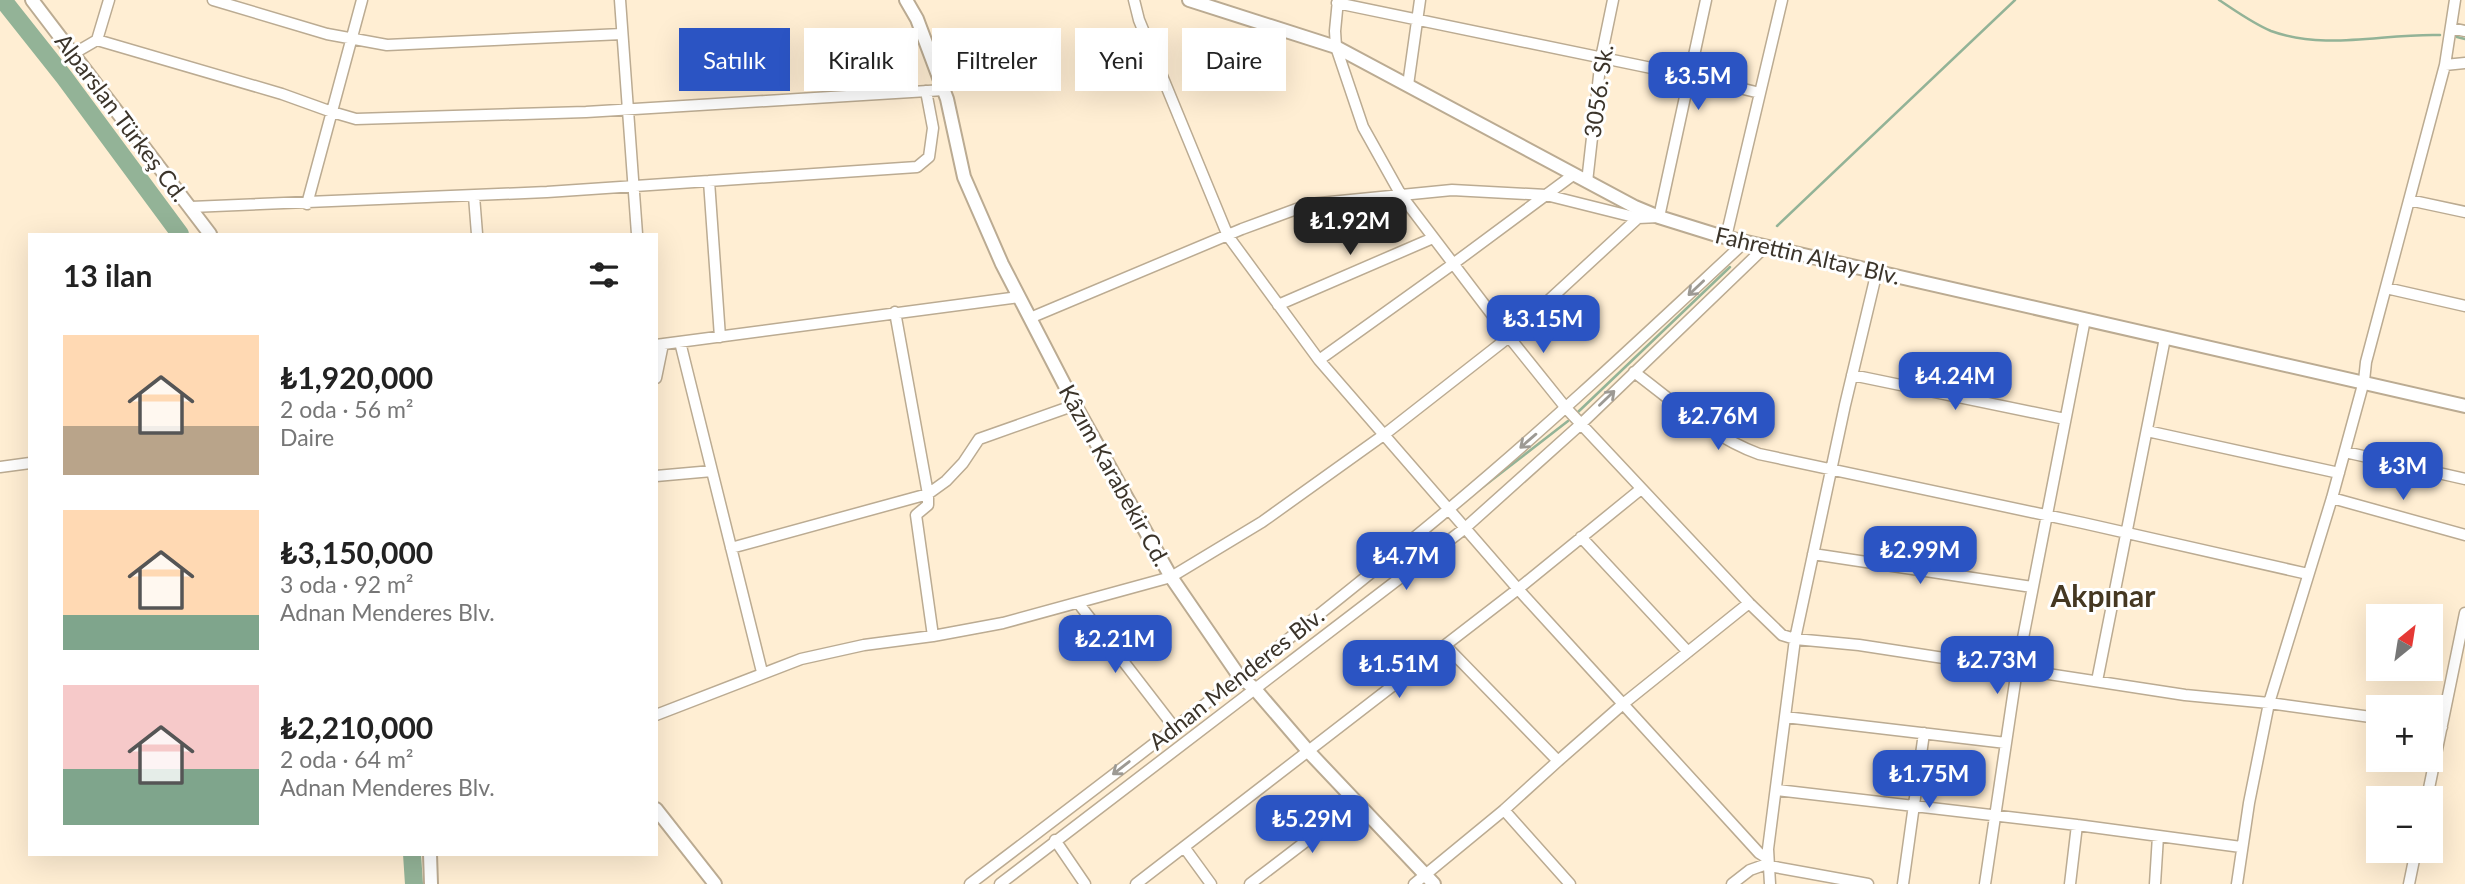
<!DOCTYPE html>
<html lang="tr">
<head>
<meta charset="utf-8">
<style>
  :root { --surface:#fff; --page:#f6f6f6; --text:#222; --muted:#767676; --accent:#2b54c3 }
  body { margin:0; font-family:Lato,sans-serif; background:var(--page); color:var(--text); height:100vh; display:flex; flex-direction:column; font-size:26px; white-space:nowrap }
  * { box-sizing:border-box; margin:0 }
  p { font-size:23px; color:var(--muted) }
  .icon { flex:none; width:38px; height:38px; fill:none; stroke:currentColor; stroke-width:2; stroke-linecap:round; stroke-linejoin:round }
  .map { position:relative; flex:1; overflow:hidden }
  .panel { position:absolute; left:28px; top:233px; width:630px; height:623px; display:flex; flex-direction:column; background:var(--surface); border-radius:0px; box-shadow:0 7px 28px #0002 }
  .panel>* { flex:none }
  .guide { position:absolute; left:679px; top:28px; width:665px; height:63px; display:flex; gap:14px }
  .needle { width:46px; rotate:30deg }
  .fabs { position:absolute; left:2366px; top:604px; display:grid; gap:14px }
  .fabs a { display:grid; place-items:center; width:77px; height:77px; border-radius:0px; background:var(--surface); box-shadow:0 7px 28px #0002; font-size:35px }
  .price { position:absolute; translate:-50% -60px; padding:0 16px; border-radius:14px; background:var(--accent); color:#fff; font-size:23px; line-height:46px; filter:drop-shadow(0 2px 4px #0008) }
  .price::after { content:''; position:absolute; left:50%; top:42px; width:21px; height:16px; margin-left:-10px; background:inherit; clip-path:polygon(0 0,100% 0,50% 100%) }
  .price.selected { background:#222; color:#fff }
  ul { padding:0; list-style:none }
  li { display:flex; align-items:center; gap:21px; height:175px; padding:0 35px }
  li span { display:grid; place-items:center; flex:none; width:196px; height:140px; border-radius:0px; color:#555 }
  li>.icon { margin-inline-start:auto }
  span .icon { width:84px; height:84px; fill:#fffc; stroke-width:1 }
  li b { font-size:30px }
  h2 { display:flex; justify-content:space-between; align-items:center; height:84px; padding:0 35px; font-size:30px }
  .chip { padding:0 24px; border-radius:0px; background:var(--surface); box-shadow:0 7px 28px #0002; font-size:24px; line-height:63px }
  .chip.selected { background:var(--accent); color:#fff }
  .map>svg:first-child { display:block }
</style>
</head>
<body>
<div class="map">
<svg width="2465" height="884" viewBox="0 0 2465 884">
  <rect width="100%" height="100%" fill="#ffeed3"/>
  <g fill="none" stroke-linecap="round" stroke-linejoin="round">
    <!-- stream -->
    <path stroke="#93b397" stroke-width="2.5" d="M 2219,0 C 2236,11 2252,23 2271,31 C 2326,51 2384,33 2440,35
      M 2457,37 L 2465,39
      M 1777,226 L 2015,0
      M 1578,412 L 1730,267
      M 1479,490 L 1568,421"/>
    <!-- river -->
    <path stroke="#93b397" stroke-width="18" d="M 3,0 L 64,77 L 180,234
      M 412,854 L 414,884"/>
    <!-- minor casing -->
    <g stroke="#bbab92" stroke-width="13">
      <path id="minor" d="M 213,0 L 327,34 L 387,45 L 622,34
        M 620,0 L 637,234
        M 1134,0 L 1139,20 L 1228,236 L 1319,360 L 1518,589 L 1623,704 L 1558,761 L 1445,645
        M 1338,0 L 1335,31 L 1336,47 L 1363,127 L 1401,195 L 1509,337 L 1566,408 L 1749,603 L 1782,635 L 1795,639 L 1859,645 L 2185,695 L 2269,703 L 2378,718
        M 1337,3 L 1690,76 L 1760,93
        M 2451,28 L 2465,31
        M 97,40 L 109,0
        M 73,54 L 97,40 L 282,94 L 332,112 L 356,119 L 586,112 L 944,90
        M 2445,65 L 2465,63
        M 1408,85 L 1420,0
        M 709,181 L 720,337
        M 1587,182 L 1601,58 L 1613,0
        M 474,196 L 477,234
        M 2409,200 L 2465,212
        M 307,204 L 362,0
        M 191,207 L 547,192 L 917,167 L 929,157 L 933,128 L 926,91
        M 1726,237 L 1782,0
        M 2386,288 L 2465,306
        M 1278,305 L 1433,238
        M 895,312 L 928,494 L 928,505 L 916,515 L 933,636
        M 1030,318 L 1242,229 L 1310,204 L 1452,190 L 1546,195 L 1638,218 L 1659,217 L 1706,0
        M 680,342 L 712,471
        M 656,345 L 1019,297
        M 1319,360 L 1453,264 L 1573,175
        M 1634,372 C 1674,402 1712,437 1759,454 L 2083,523 L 2308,574
        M 1852,375 L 2065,419
        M 656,378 L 663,344
        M 2147,431 L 2339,473
        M 2345,452 L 2465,479
        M 0,467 L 30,463
        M 656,476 L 712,471 L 762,672
        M 2332,498 L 2465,535
        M 1581,537 L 1688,652
        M 731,548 L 928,494 L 946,481 L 963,463 L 979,439 L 1075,405
        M 1813,554 L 2032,587
        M 1749,603 L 1623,704 L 1759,853 L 1767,858
        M 1079,604 L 1174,727
        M 2097,681 L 2165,338
        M 656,715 L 801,659 L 864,645 L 933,636 L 1003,623 L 1171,577 L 1262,522 L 1385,434 L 1509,337 L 1638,218
        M 1785,717 L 2006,743
        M 2431,726 L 2442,727
        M 1777,790 L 2077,825 L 2241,847
        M 2427,798 L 2465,613
        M 1504,810 L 1570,884
        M 1055,840 L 1085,884
        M 1184,847 L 1211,884
        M 970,884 C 1132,761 1294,638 1450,508 C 1552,423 1648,332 1746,241
        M 1000,884 L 1464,529 L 1581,424 L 1766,246
        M 1136,884 L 1518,589 L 1641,489
        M 1250,884 L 1356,803
        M 1414,884 L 1504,810 L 1558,761
        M 1732,884 L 1750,870 L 1764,865 L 1868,884
        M 1770,884 L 1768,849 L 1795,639 L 1845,405 L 1877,271
        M 1903,884 L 1924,733
        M 1985,884 L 2017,669 L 2085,319
        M 2070,884 L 2077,825
        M 2155,884 L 2158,836
        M 2237,884 L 2249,803 L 2269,703 L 2332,498 L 2364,381 L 2366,362 L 2445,65 L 2455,0
        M 2409,884 L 2416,850"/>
    </g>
    <!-- tertiary casing -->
    <g stroke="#bbab92" stroke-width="16">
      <path id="tertiary" d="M 32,0 L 210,234
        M 906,0 L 917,19 L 947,99 L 964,177 L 1002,264 L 1075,405 L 1171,577 L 1239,676 L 1254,688 L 1309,752 L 1434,884
        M 1189,0 L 1336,47 L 1635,207 L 1659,217 L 1720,236 L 2465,406
        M 656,809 L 715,884
        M 430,854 L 431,884"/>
    </g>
    <!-- minor -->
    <use href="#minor" stroke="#fff" stroke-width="10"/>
    <!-- tertiary -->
    <use href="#tertiary" stroke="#fff" stroke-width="12"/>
  </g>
  <!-- one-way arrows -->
  <defs><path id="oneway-shaft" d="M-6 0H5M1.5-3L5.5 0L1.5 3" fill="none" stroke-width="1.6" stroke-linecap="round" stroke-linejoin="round" transform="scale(1.75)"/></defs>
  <g stroke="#9d9a94">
    <use href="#oneway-shaft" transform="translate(1696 288) rotate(137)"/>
    <use href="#oneway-shaft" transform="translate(1607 398) rotate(-44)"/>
    <use href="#oneway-shaft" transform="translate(1528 441) rotate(139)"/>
    <use href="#oneway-shaft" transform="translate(1121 768) rotate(142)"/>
  </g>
  <g text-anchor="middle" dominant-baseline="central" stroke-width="6" stroke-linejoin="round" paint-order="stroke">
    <!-- street labels -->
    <g font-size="23" fill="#3b342a" stroke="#fff">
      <text transform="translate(1598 91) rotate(-82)">3056. Sk.</text>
      <text transform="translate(122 117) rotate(53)">Alparslan Türkeş Cd.</text>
      <text transform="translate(1808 255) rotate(13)">Fahrettin Altay Blv.</text>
      <text transform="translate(1115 475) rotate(61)">Kâzım Karabekir Cd.</text>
      <text transform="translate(1236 678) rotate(-38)">Adnan Menderes Blv.</text>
    </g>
    <!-- district labels -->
    <g font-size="30" font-weight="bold" fill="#453822" stroke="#fff">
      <text x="2103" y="595">Akpınar</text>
    </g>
  </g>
</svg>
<div class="fabs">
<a><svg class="needle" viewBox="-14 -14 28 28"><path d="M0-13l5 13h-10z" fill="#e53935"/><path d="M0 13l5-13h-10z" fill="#767676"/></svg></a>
<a>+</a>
<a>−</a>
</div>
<b class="price" style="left:1698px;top:112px">₺3.5M</b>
<b class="price selected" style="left:1350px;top:257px">₺1.92M</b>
<b class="price" style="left:1543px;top:355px">₺3.15M</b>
<b class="price" style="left:1955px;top:412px">₺4.24M</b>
<b class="price" style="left:1718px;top:452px">₺2.76M</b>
<b class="price" style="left:2403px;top:502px">₺3M</b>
<b class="price" style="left:1920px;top:586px">₺2.99M</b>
<b class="price" style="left:1406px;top:592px">₺4.7M</b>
<b class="price" style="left:1115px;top:675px">₺2.21M</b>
<b class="price" style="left:1997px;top:696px">₺2.73M</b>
<b class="price" style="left:1399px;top:700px">₺1.51M</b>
<b class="price" style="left:1929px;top:810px">₺1.75M</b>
<b class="price" style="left:1312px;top:855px">₺5.29M</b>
<div class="guide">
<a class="chip selected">Satılık</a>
<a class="chip">Kiralık</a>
<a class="chip">Filtreler</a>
<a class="chip">Yeni</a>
<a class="chip">Daire</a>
</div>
<section class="panel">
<h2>13 ilan<svg class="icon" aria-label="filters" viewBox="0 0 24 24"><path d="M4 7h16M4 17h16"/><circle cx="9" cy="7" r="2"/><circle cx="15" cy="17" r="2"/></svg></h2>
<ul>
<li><span style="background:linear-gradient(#ffd9b3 65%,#b9a48a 0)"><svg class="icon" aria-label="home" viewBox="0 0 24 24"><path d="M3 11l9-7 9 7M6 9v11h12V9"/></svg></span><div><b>₺1,920,000</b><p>2 oda · 56 m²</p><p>Daire</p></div></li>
<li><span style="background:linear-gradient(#ffd9b3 75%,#7fa58c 0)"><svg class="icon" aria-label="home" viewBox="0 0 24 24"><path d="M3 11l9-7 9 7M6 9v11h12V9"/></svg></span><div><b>₺3,150,000</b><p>3 oda · 92 m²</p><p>Adnan Menderes Blv.</p></div></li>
<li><span style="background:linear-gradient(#f6c9c9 60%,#7fa58c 0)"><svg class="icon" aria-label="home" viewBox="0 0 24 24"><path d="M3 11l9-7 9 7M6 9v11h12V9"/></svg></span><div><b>₺2,210,000</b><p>2 oda · 64 m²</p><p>Adnan Menderes Blv.</p></div></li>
</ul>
</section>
</div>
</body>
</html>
